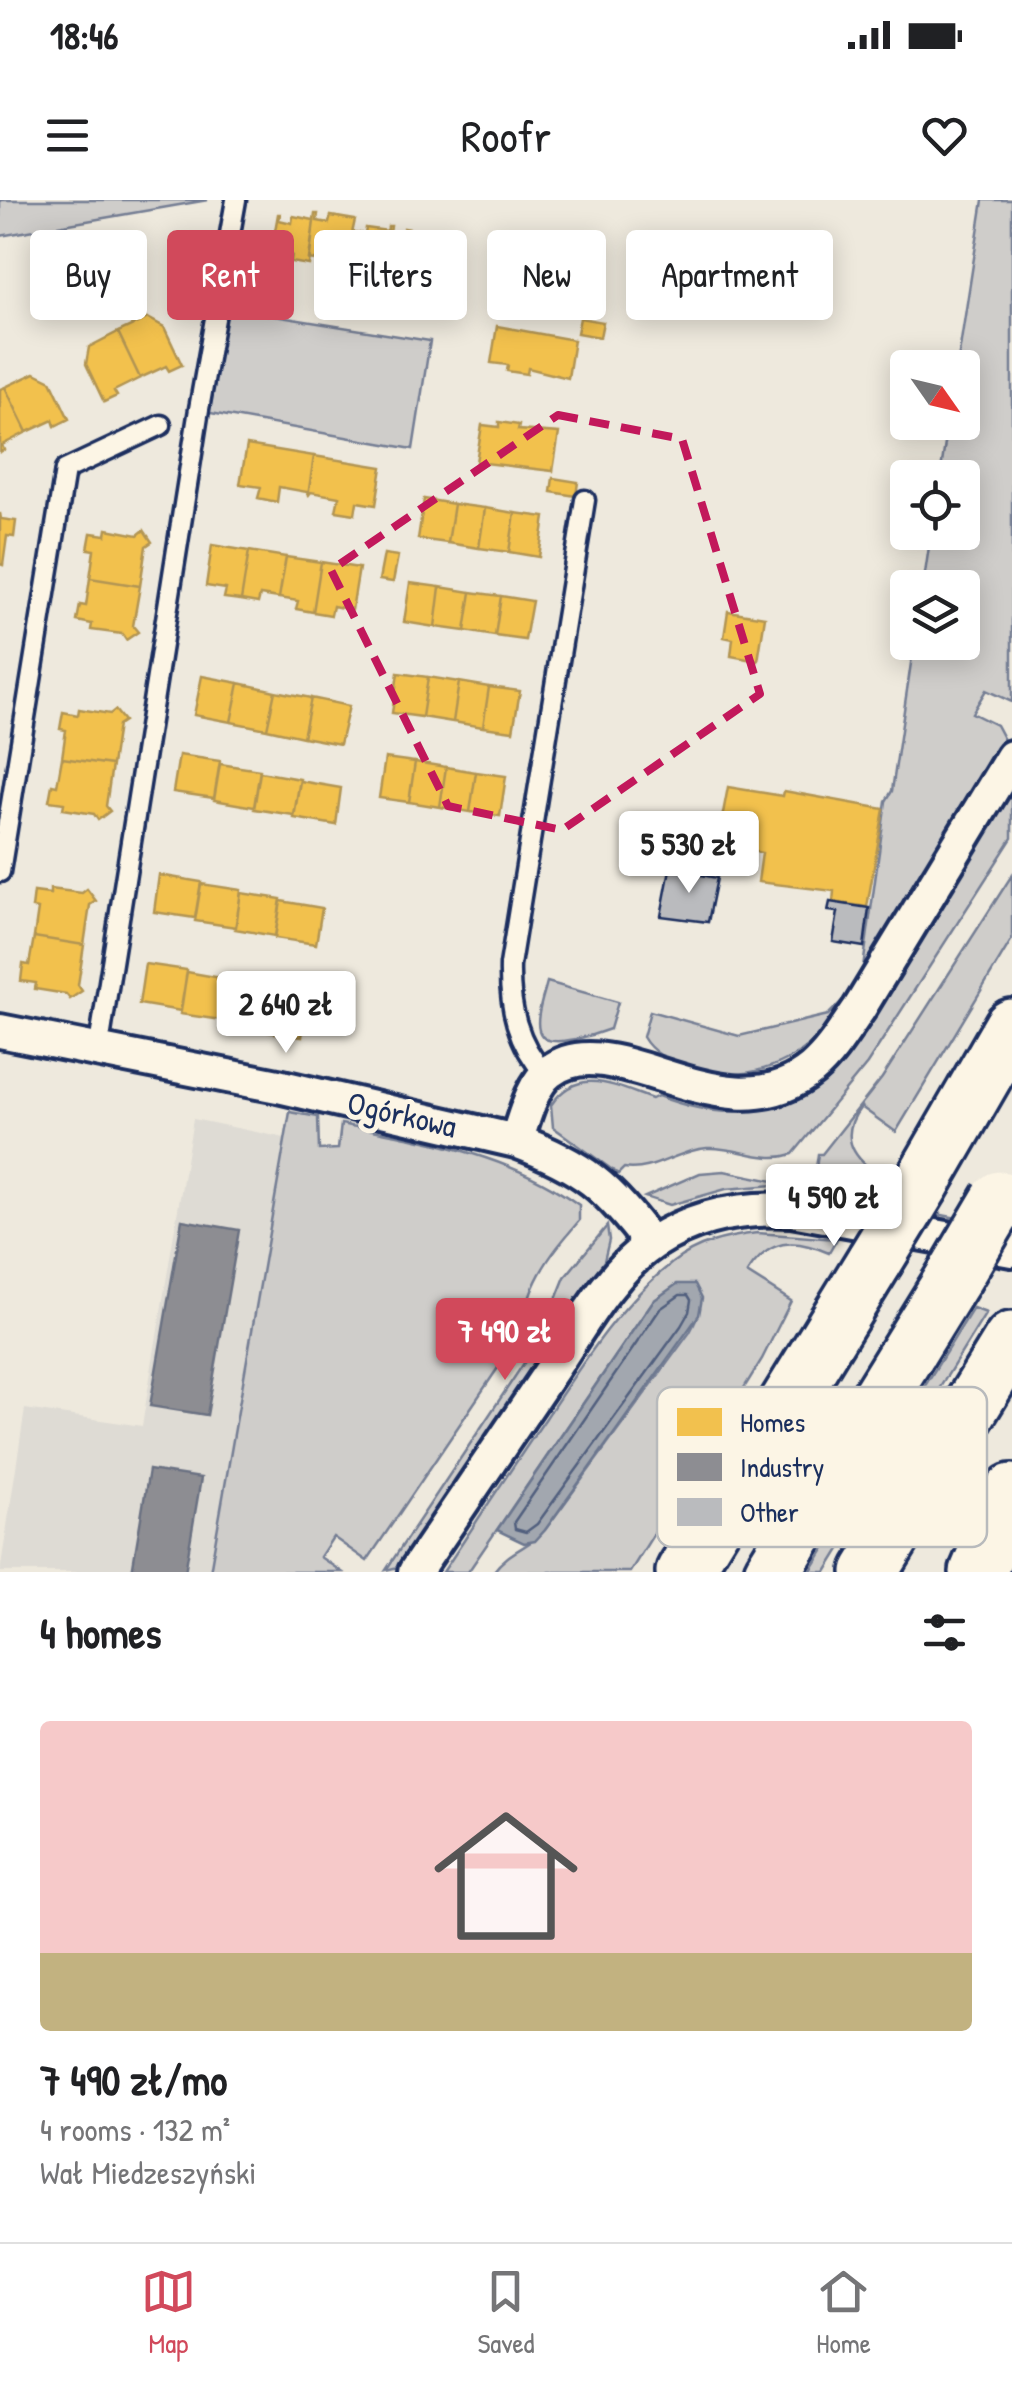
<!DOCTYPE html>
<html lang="en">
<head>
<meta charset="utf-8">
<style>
  :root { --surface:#fff; --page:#f6f6f6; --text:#202124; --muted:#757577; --line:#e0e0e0; --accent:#d1495b }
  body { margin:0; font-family:"Patrick Hand",sans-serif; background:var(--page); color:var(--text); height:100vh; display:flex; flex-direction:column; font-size:38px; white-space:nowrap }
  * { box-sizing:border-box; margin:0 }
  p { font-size:32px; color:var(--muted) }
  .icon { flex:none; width:55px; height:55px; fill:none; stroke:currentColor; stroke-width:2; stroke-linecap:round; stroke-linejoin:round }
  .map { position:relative; height:1372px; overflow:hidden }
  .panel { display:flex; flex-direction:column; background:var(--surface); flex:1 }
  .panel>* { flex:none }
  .banner { position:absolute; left:30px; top:30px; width:952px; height:90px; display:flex; gap:20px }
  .needle { width:65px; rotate:124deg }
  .controls { position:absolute; left:890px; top:150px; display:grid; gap:20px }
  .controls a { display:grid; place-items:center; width:90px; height:90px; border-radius:10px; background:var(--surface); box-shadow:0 5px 25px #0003; font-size:50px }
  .price { position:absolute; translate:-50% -85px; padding:0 22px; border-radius:10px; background:#fff; color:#222; font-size:32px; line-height:65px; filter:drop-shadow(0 2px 5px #0008) }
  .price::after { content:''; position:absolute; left:50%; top:60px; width:30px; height:22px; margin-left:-15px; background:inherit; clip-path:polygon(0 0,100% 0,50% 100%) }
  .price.current { background:var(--accent); color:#fff }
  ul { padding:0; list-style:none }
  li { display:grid; align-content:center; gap:20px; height:530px; padding:0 40px }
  li span { display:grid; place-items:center; height:310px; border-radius:10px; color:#555 }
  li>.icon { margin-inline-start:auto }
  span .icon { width:180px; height:180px; fill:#fffc; stroke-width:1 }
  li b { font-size:42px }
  h2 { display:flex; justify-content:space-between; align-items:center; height:120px; padding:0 40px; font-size:42px }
  .chip { padding:0 35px; border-radius:10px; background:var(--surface); box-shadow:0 5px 25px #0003; font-size:35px; line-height:90px }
  .chip.current { background:var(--accent); color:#fff }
  .status { display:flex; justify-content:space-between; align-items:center; height:70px; padding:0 50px; background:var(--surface); direction:ltr }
  .status svg { height:28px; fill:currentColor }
  header { display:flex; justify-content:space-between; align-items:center; height:130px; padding:0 40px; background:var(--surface); font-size:45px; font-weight:600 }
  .menu { display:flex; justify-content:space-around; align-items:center; height:140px; border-top:2px solid var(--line); background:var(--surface); font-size:28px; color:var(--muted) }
  .menu a { display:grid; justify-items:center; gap:5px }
  .menu .current { color:var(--accent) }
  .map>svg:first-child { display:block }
</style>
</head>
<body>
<div class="status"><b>18:46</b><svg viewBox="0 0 49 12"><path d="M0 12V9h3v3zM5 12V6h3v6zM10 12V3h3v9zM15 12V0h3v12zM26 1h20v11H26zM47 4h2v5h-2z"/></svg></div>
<header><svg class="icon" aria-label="menu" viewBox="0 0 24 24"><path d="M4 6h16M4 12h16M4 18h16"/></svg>Roofr<svg class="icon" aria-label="heart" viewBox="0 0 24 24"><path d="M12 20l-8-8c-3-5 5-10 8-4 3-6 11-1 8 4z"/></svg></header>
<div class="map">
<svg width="1012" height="1372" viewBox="0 0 1012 1372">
  <rect width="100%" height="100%" fill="#eee9dd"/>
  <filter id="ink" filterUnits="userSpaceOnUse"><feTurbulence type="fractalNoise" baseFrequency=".01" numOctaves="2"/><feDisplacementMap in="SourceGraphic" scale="20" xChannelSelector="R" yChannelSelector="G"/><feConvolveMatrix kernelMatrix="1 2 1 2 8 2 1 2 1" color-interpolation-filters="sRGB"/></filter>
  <g filter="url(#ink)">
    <!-- built -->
    <path fill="#dedbd4" d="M 193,919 L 285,938 L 210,1372 L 0,1372 L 25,1209 L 142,1226 Z"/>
    <!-- green -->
    <path fill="#cfcdca" stroke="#757e94" stroke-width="2.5" d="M 0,0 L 208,0 L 0,36 Z
      M 983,0 L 1012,0 L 1012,502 L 986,490 L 972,513 L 996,525 L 1004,540 L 861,782 L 886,601 L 892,591 L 914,443 L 962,442 L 962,388 L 923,387 L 931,333 L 962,332 L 962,278 L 940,277 L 948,223 L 962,222 L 962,168 L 957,167 Z
      M 225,108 L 430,141 L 413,249 L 205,212 Z
      M 1012,590 L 1012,638 L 867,864 L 793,954 C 763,964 737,946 707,948 C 677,950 653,973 624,968 L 618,974 L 553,927 L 551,905 C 578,865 615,886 652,899 L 658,896 C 749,931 809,908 866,832 Z
      M 1012,675 L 1012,739 L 896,932 L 861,907 C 840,934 850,955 876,973 L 873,979 L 816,968 L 818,954 L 822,954 L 882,878 Z
      M 547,782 L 618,802 L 610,829 C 597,834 551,849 542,836 C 532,825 544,795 547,782 Z
      M 855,788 C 845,802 835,820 823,832 C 790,867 741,883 694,869 C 675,864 653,855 643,837 L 650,811 L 739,836 L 828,815 Z
      M 290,912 L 318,917 L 319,950 L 338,949 L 341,924 C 423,940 509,954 579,1005 L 579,1021 C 561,1042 544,1062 533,1088 C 524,1111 519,1135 506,1156 L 367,1361 L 333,1337 L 320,1357 L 342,1372 L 210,1372 Z
      M 724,971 L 1012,1029 L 1012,1032 L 774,985 L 726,989 L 670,1005 L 645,997 L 700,973 Z
      M 607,1026 L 609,1040 L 604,1061 L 398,1367 L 386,1370 L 540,1139 L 565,1077 Z
      M 757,1033 L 837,1039 L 829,1053 C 793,1037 769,1039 747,1073 L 791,1101 L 762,1159 L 630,1372 L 493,1372 C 509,1350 529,1348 545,1330 L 690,1132 C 700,1114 704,1103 694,1084 L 653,1101 L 468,1372 L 443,1372 C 477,1321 511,1269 546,1218 C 582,1164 620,1104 672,1063 C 698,1043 725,1037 757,1033 Z
      M 973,1108 L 986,1113 L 826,1372 L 810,1372 Z"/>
    <!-- water -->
    <path fill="#a2a7af" stroke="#6c778f" stroke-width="2.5" d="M 677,1084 L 695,1084 L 702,1098 L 699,1115 L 545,1330 L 535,1341 L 524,1343 L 497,1330 L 653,1101 Z"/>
    <!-- homes -->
    <path fill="#f2c14e" stroke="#b29553" stroke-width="2.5" d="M 278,14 L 280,14 L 279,20 L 292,23 L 293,16 L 314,20 L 309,65 L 291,62 L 292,55 L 283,54 L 282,60 L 270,59 Z
      M 315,14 L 318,14 L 317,21 L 329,23 L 331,16 L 355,20 L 345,65 L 329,62 L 330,56 L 320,55 L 320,61 L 309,59 Z
      M 388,26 L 391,26 L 390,33 L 403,34 L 404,28 L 427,32 L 419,77 L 402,74 L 403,68 L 393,66 L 393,73 L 383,71 Z
      M 366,28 L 388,31 L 382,76 L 364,73 L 365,67 L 356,66 L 355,72 L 344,70 L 353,32 L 365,34 Z
      M 148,118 L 164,127 L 182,165 L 169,171 L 166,166 L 140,178 L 118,132 Z
      M 580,118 L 603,122 L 600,137 L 577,133 Z
      M 497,126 L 574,140 L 568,178 L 528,168 L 527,174 L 507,171 L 508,165 L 491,163 Z
      M 118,132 L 140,178 L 114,191 L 117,196 L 104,202 L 86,164 L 89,147 Z
      M 35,173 L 51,181 L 69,219 L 55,226 L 53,220 L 27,232 L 5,187 Z
      M 5,187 L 27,232 L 2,245 L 4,250 L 0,252 L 0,189 Z
      M 499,222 L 519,225 L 518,230 L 559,233 L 553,271 L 476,262 L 482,225 L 499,227 Z
      M 247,245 L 314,256 L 308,296 L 307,292 L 279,287 L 277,302 L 258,298 L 261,287 L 240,284 Z
      M 314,256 L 382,267 L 376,305 L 357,302 L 355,314 L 336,311 L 339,297 L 311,292 L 308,296 Z
      M 553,278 L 578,282 L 576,296 L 551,292 Z
      M 424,299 L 454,304 L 448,343 L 418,339 Z
      M 454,304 L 485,308 L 479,348 L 448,343 Z
      M 485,308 L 515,313 L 509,352 L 479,348 Z
      M 0,313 L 1,319 L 16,321 L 14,337 L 7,336 L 3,365 L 0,364 Z
      M 515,313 L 545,317 L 539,357 L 509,352 Z
      M 107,329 L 138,335 L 144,330 L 152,342 L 146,346 L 140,386 L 90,378 L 94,350 L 88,349 L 91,333 L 106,335 Z
      M 212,345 L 249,351 L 241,400 L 224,398 L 226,389 L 206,386 Z
      M 249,351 L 286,357 L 279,398 L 260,395 L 258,403 L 241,400 Z
      M 384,354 L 398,356 L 393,382 L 379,380 Z
      M 286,357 L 321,362 L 313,412 L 296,409 L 298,401 L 279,398 Z
      M 321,362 L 359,368 L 352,410 L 333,406 L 331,415 L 313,412 Z
      M 90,378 L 140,386 L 133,426 L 138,432 L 126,440 L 122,434 L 91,430 L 92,424 L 77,421 L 80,405 L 86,406 Z
      M 410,383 L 440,387 L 435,427 L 404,422 Z
      M 440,387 L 471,392 L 465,431 L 435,427 Z
      M 471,392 L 501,396 L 495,436 L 465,431 Z
      M 501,396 L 532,401 L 525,440 L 495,436 Z
      M 728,411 L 765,417 L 758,461 L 731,456 L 733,439 L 724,437 Z
      M 398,473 L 428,477 L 422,517 L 392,513 Z
      M 202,476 L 239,483 L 231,522 L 194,515 Z
      M 428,477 L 459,482 L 453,522 L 422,517 Z
      M 459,482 L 489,487 L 483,527 L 453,522 Z
      M 239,483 L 275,491 L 267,529 L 231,522 Z
      M 489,487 L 520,491 L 513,531 L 483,527 Z
      M 275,491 L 311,498 L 303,537 L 267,529 Z
      M 311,498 L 349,506 L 340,544 L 303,537 Z
      M 79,509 L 110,514 L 115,510 L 124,521 L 118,525 L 112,565 L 62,558 L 66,530 L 60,529 L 63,512 L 78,515 Z
      M 179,555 L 220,561 L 214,598 L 173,592 Z
      M 62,558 L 112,565 L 106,606 L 110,611 L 98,620 L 94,614 L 63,609 L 64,603 L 49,601 L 52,585 L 57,586 Z
      M 385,558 L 415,562 L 409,602 L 379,598 Z
      M 415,562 L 446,567 L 440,607 L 409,602 Z
      M 220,564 L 260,570 L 254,607 L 214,600 Z
      M 446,567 L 476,572 L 470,612 L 440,607 Z
      M 260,572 L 300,579 L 294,615 L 254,609 Z
      M 476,572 L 506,576 L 500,616 L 470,612 Z
      M 300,581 L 341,588 L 336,625 L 294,618 Z
      M 728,587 L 783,596 L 784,591 L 884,609 L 867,707 L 833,702 L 834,691 L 758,682 L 762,653 L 739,649 L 738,656 L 729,654 L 730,647 L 717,645 Z
      M 159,675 L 201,682 L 195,718 L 154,712 Z
      M 201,684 L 241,690 L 236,727 L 195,721 Z
      M 50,689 L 82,693 L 87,689 L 96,701 L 90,705 L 84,745 L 34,737 L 38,709 L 32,708 L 34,692 L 50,694 Z
      M 241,693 L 281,699 L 275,736 L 235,729 Z
      M 281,701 L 322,708 L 316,744 L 275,738 Z
      M 34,737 L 84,745 L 78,785 L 82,791 L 70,799 L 66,794 L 35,789 L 36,783 L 21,781 L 23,764 L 29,765 Z
      M 145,764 L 187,770 L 181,811 L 139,804 Z
      M 187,772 L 227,779 L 221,820 L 180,814 Z
      M 227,781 L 267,787 L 261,829 L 220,822 Z
      M 267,790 L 308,796 L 302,837 L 261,831 Z"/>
    <!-- industry -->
    <path fill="#8d8d92" stroke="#6b7182" stroke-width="2.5" d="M 182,1020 L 239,1030 L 207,1215 L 150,1206 Z
      M 149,1270 L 201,1278 L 185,1372 L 132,1372 Z"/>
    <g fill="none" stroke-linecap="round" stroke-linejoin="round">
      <!-- shore -->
      <path stroke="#515f7e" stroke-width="2.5" d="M 680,1095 L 688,1095 L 691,1100 L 689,1112 L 681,1126 L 537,1324 L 526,1332 L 515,1329 L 514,1322 L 660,1109 Z"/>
    </g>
    <!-- building -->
    <path fill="#babbbe" stroke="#1b2f5e" stroke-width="2.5" d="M 670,669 L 717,678 L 708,722 L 661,716 Z
      M 830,702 L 869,708 L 864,747 L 833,742 L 838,712 L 828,711 Z"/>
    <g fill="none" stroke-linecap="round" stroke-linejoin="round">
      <!-- service casing -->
      <g stroke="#1b2f5e" stroke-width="25">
        <path id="service" d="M 0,672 L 65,270 L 161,225
          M 98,852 L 199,209 L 236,0
          M 545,874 C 517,843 509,807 510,765 L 585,300"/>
      </g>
      <!-- minor casing -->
      <g stroke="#1b2f5e" stroke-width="40">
        <path id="minor" d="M 0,831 L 278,886 L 516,941 C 584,966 608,987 651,1044
          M 516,941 C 524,920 531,886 549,872 C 612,821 725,941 812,869 C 831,853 845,829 859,809 L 1012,557
          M 415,1372 C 461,1304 507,1236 553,1168 C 581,1126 610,1072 653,1043 C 695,1015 743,1007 792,1010 L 1012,1050"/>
      </g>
      <!-- motorway casing -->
      <g stroke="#1b2f5e" stroke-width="62">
        <path id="motorway" d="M 922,983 L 1012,827
          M 684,1372 L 875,1060
          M 772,1372 L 954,1077
          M 870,1372 L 1012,1140
          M 978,1372 L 1012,1292"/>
      </g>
      <!-- service -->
      <use href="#service" stroke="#fcf5e5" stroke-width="18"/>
      <!-- minor -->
      <use href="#minor" stroke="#fcf5e5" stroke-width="32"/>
      <!-- motorway -->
      <use href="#motorway" stroke="#fcf5e5" stroke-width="55"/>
      <!-- motorway-bridge casing -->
      <g stroke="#1b2f5e" stroke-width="62" stroke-linecap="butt">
        <path id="motorway-bridge" d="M 875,1060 L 922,983
          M 954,1077 L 1000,999"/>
      </g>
      <!-- motorway-bridge -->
      <use href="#motorway-bridge" stroke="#fcf5e5" stroke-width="55"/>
    </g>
  </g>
  <!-- marked area -->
  <path fill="none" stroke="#c2185b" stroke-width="8" stroke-dasharray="20 12" stroke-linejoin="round" d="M 558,215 L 682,239 L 760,494 L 562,630 L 448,606 L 331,370 Z"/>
  <g text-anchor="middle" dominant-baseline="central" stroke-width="10" stroke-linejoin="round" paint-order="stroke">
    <!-- street labels -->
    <g font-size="32" fill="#1b2f5e" stroke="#fcf5e5">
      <text transform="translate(402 914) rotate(13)">Ogórkowa</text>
    </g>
  </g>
  <!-- legend -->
  <rect x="657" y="1187" width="330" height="160" rx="15" fill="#fcf5e5" stroke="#b8babc" stroke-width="2.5"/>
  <rect x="677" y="1208" width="45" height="28" fill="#f2c14e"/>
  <rect x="677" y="1253" width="45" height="28" fill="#8d8d92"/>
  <rect x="677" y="1298" width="45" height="28" fill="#babbbe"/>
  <g font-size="28" fill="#1b2f5e">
    <text x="740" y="1232">Homes</text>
    <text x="740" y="1277">Industry</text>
    <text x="740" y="1322">Other</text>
  </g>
</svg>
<div class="controls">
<a><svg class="needle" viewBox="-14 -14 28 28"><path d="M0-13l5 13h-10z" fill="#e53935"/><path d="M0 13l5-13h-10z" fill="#757577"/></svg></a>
<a><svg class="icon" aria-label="locate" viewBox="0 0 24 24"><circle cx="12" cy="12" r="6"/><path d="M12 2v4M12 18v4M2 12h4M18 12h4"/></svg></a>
<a><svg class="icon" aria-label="layers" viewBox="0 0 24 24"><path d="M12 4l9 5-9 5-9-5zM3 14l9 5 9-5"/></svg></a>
</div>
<b class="price" style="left:689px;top:696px">5 530 zł</b>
<b class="price" style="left:286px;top:856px">2 640 zł</b>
<b class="price" style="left:834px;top:1049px">4 590 zł</b>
<b class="price current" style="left:505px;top:1183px">7 490 zł</b>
<div class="banner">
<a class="chip">Buy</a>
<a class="chip current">Rent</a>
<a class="chip">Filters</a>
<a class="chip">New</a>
<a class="chip">Apartment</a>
</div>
</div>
<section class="panel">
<h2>4 homes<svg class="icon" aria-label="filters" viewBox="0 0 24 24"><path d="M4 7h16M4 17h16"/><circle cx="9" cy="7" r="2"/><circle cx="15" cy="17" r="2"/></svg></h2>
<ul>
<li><span style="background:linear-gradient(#f6c9c9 75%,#c2b280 0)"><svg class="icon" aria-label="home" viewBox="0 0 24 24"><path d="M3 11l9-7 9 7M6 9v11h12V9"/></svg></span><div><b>7 490 zł/mo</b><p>4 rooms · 132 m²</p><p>Wał Miedzeszyński</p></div></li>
</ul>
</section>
<nav class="menu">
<a class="current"><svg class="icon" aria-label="map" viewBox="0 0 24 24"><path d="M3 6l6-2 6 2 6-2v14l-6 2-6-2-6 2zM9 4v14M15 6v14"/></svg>Map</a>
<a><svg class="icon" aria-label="saved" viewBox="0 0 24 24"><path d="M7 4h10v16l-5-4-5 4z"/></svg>Saved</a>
<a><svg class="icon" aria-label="home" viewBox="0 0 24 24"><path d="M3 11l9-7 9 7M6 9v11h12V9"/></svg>Home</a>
</nav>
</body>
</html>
